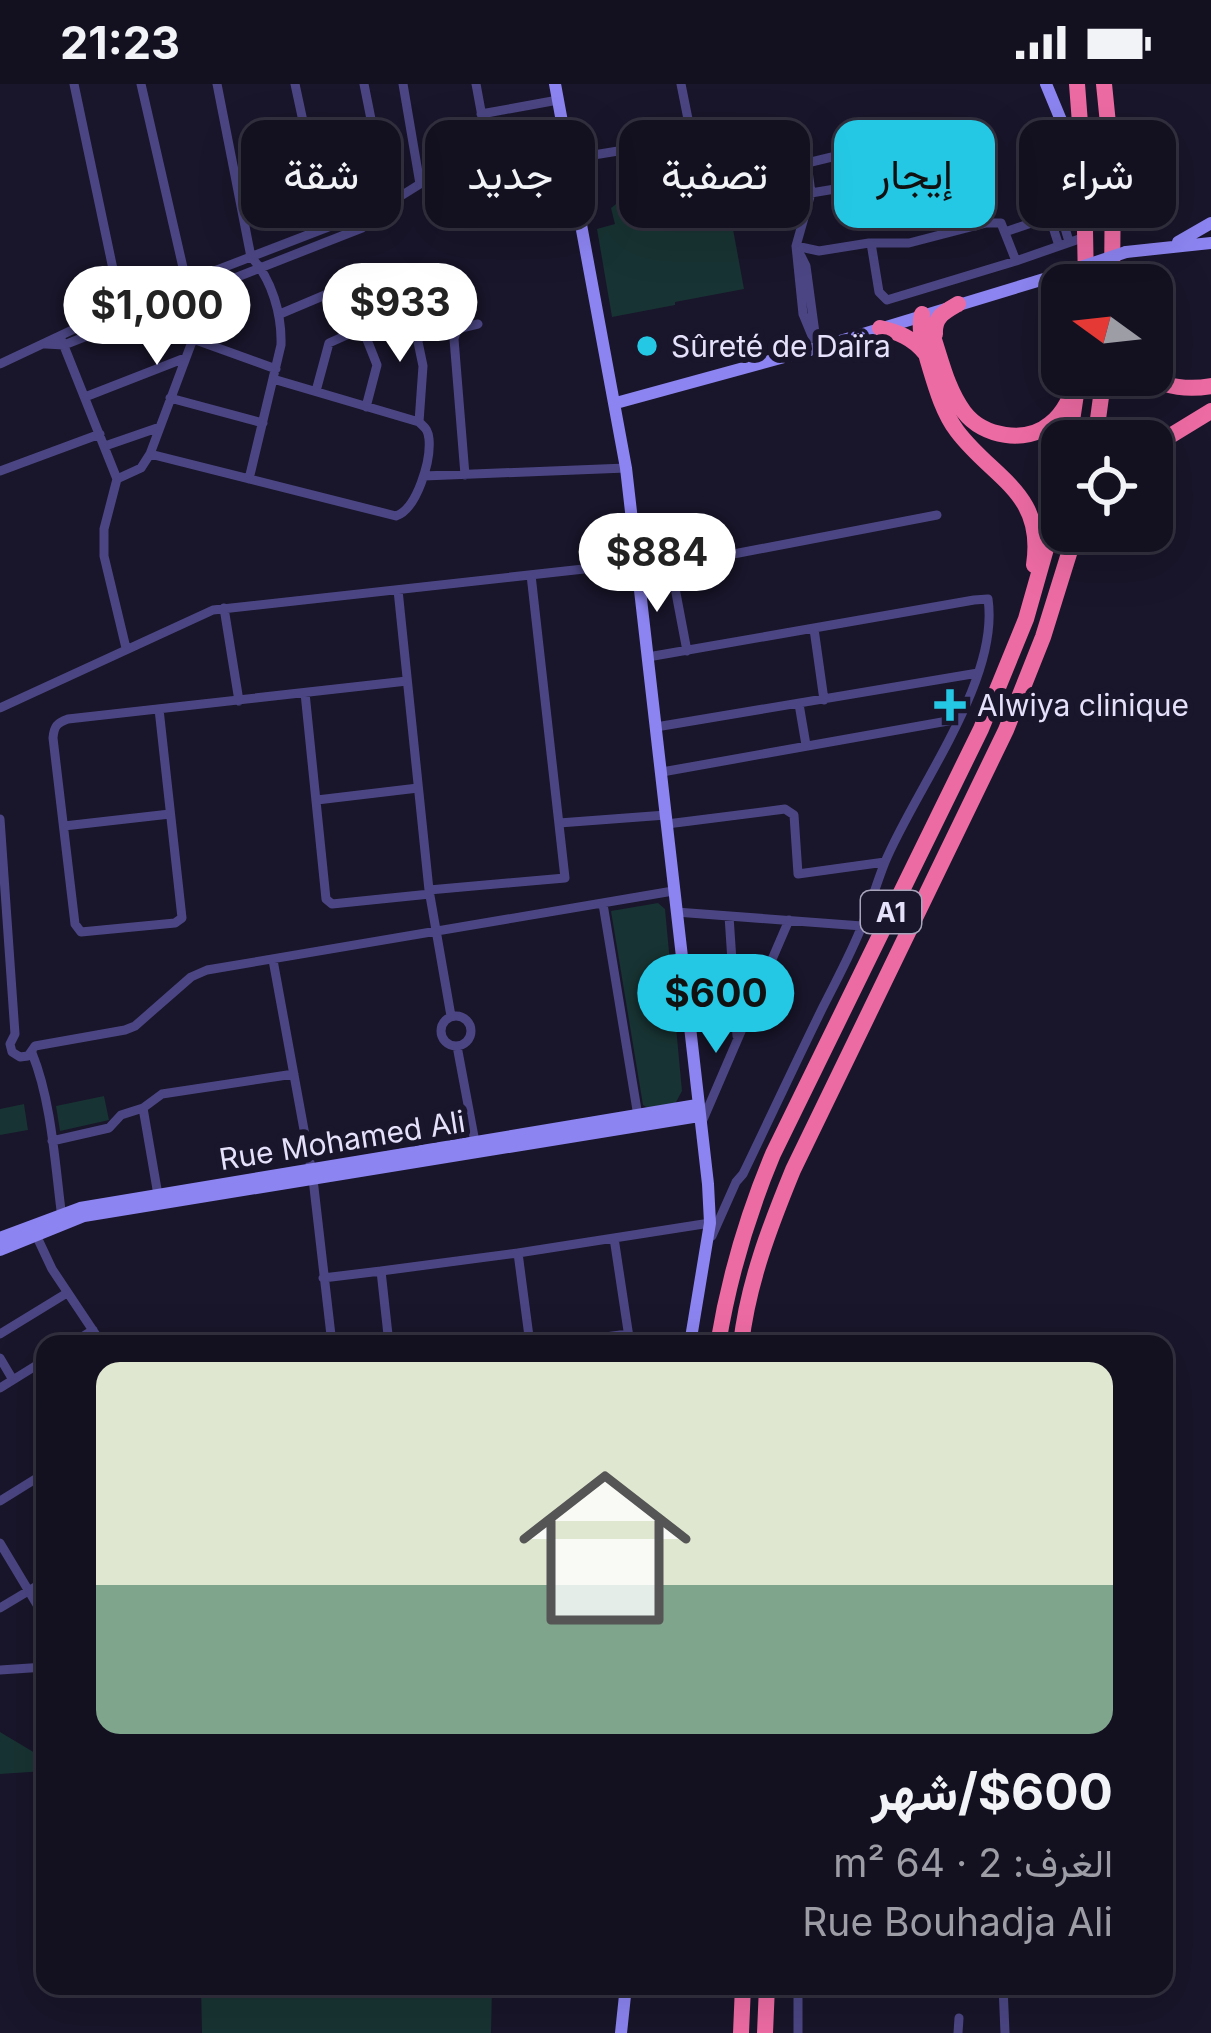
<!DOCTYPE html>
<html lang="ar">
<head>
<meta charset="utf-8">
<style>
  :root { --surface:#131020; --page:#201e2d; --text:#f1f3f6; --muted:#9d9da5; --line:#32303e; --accent:#25c8e4 }
  body { margin:0; font-family:Inter,Vazirmatn,sans-serif; background:var(--page); color:var(--text); direction:rtl; height:100vh; display:flex; flex-direction:column; font-size:45px; white-space:nowrap }
  * { box-sizing:border-box; margin:0 }
  p { font-size:39px; color:var(--muted) }
  .icon { flex:none; width:66px; height:66px; fill:none; stroke:currentColor; stroke-width:2; stroke-linecap:round; stroke-linejoin:round }
  .map { position:relative; flex:1; overflow:hidden; direction:ltr }
  .drawer { position:absolute; left:36px; top:1251px; width:1137px; height:660px; display:flex; flex-direction:column; background:var(--surface); border-radius:24px; box-shadow:0 12px 48px #0002,0 0 0 3px var(--line); direction:rtl }
  .drawer>* { flex:none }
  .guide { position:absolute; left:36px; top:36px; width:1140px; height:108px; direction:rtl; display:flex; gap:24px }
  .needle { width:78px; rotate:285deg }
  .buttons { position:absolute; left:1041px; top:180px; display:grid; gap:24px }
  .buttons a { display:grid; place-items:center; width:132px; height:132px; border-radius:24px; background:var(--surface); box-shadow:0 12px 48px #0002,0 0 0 3px var(--line); font-size:60px }
  .price { position:absolute; translate:-50% -102px; padding:0 27px; border-radius:42px; background:#fff; color:#222; font-size:39px; line-height:78px; filter:drop-shadow(0 3px 6px #0008) }
  .price::after { content:''; position:absolute; left:50%; top:72px; width:36px; height:27px; margin-left:-18px; background:inherit; clip-path:polygon(0 0,100% 0,50% 100%) }
  .price.active { background:var(--accent); color:#111 }
  ul { padding:0; list-style:none }
  li { display:grid; align-content:center; gap:24px; height:636px; padding:0 60px }
  li+li { border-top:3px solid var(--line) }
  li span { display:grid; place-items:center; height:372px; border-radius:24px; color:#555 }
  li>.icon { margin-inline-start:auto }
  span .icon { width:216px; height:216px; fill:#fffc; stroke-width:1 }
  li b { font-size:51px }
  .tag { padding:0 42px; border-radius:24px; background:var(--surface); box-shadow:0 12px 48px #0002,0 0 0 3px var(--line); font-size:42px; line-height:108px }
  .tag.active { background:var(--accent); color:#111 }
  .status { display:flex; justify-content:space-between; align-items:center; height:84px; padding:0 60px; background:var(--surface); direction:ltr }
  .status svg { height:33px; fill:currentColor }
  .map>svg:first-child { display:block }
</style>
</head>
<body>
<div class="status"><b>21:23</b><svg viewBox="0 0 49 12"><path d="M0 12V9h3v3zM5 12V6h3v6zM10 12V3h3v9zM15 12V0h3v12zM26 1h20v11H26zM47 4h2v5h-2z"/></svg></div>
<div class="map">
<svg width="1211" height="1949" viewBox="0 0 1211 1949">
  <rect width="100%" height="100%" fill="#19152a"/>
  <!-- green -->
  <path fill="#183333" d="M 717,58 L 744,205 L 675,218 L 675,221 L 612,233 L 597,145 L 615,140 L 611,124 L 620,117 L 616,97 L 627,94 L 627,91 L 693,79 L 691,62 Z
    M 658,819 L 665,825 L 682,1007 L 675,1020 L 648,1024 L 643,1021 L 642,1015 L 611,827 Z
    M 104,1012 L 109,1036 L 60,1047 L 56,1022 Z
    M 24,1020 L 28,1046 L 0,1051 L 0,1025 Z
    M 0,1648 L 45,1675 L 45,1687 L 0,1690 Z
    M 201,1902 L 492,1902 L 491,1949 L 202,1949 Z"/>
  <g fill="none" stroke-linecap="round" stroke-linejoin="round">
    <!-- street -->
    <path stroke="#4b4683" stroke-width="9" d="M 74,0 L 121,223
      M 141,0 L 195,236 L 193,255 L 150,370
      M 217,0 L 251,173 C 272,195 282,231 281,261 L 249,395
      M 295,0 L 326,144
      M 364,0 L 388,120
      M 403,0 L 420,100
      M 476,0 L 491,81
      M 481,30 L 558,16
      M 935,48 L 949,46 L 961,55 L 975,142
      M 569,75 L 692,55 L 681,0
      M 787,76 L 802,74 L 807,79
      M 811,109 L 871,99
      M 1005,148 L 1043,135 L 1052,140 L 1059,162
      M 1069,158 C 1064,138 1052,113 1067,96 L 1084,92
      M 871,159 L 879,208 L 887,216 L 1016,177
      M 796,162 L 819,167 L 869,159 L 909,159 L 986,139 L 1001,139 L 1016,177 L 1085,153
      M 801,172 L 806,182 L 815,249
      M 280,230 L 370,192
      M 362,243 L 377,281 L 366,323
      M 193,255 L 276,285
      M 62,257 L 117,395
      M 46,260 L 64,261 L 362,144 L 383,124
      M 817,264 L 803,230 L 796,162 L 811,109 L 807,79 L 857,67
      M 0,280 L 121,223 L 388,120 L 420,100 L 440,93 L 567,65
      M 316,307 L 329,259 L 414,221 L 420,249 L 418,258 L 423,282 L 419,338
      M 85,313 L 185,274
      M 170,314 L 263,339
      M 105,362 L 160,343
      M 0,387 L 100,350
      M 465,391 L 454,255 L 457,245 L 478,240
      M 424,392 L 626,384
      M 117,395 L 141,384 L 150,370 L 396,432 C 417,425 431,377 429,355 C 428,345 425,344 419,338 L 273,295
      M 117,395 L 104,445 L 104,472 L 126,564
      M 672,488 L 687,567
      M 398,506 L 429,806 L 451,932
      M 642,513 L 677,484 L 692,478 L 937,431
      M 224,524 L 239,617
      M 814,545 L 824,616
      M 648,573 L 974,516 L 988,515 C 1000,596 916,704 885,778 C 877,798 871,819 863,839 C 852,868 837,895 823,923 C 796,978 770,1034 743,1090 L 736,1098 L 712,1152
      M 305,609 L 326,815 L 332,820 L 430,810
      M 799,620 L 806,661
      M 0,624 L 213,526 L 638,479
      M 159,625 L 182,834 L 175,839 L 81,848 L 75,840 L 53,654 C 54,642 57,639 68,635 L 407,597
      M 656,643 L 978,589
      M 662,688 L 959,635
      M 317,716 L 418,704
      M 0,735 L 15,950 L 10,960 L 12,968 L 20,973 L 28,972 L 35,962 L 125,946 L 135,942 L 191,893 L 207,886 L 673,807
      M 559,739 L 666,731
      M 667,740 L 785,725 L 794,731 L 798,790 L 885,778
      M 64,742 L 170,730
      M 429,806 L 565,794 L 531,491
      M 603,820 L 638,1032
      M 676,828 L 862,842
      M 729,832 L 737,952
      M 273,876 L 313,1095 L 332,1260
      M441 947a15 15 0 1 1 30 0a15 15 0 1 1-30 0Z
      M 457,962 L 475,1058
      M 32,969 C 52,1018 55,1082 62,1134
      M 143,1024 L 158,1111
      M 702,1038 L 789,836
      M 52,1057 L 109,1044 L 121,1031 L 143,1024 L 162,1010 L 294,990
      M 36,1151 L 52,1185 L 102,1260
      M 614,1154 L 630,1260
      M 381,1187 L 518,1169
      M 323,1194 L 381,1187 L 389,1260
      M 0,1250 L 67,1209
      M 71,1260 L 93,1246
      M 530,1260 L 518,1169 L 710,1139
      M 552,1260 L 628,1250
      M 0,1274 L 13,1296
      M 0,1304 L 45,1276
      M 0,1417 L 45,1389
      M 0,1459 L 45,1534
      M 0,1524 L 45,1497
      M 0,1586 L 45,1583
      M 1003,1902 L 1005,1949
      M 798,1949 L 798,1902
      M 958,1949 L 959,1934"/>
    <!-- secondary -->
    <path stroke="#8c84f0" stroke-width="12" d="M 555,0 L 626,384 L 708,1100 L 710,1139 L 690,1260
      M 1046,0 L 1080,82
      M 1178,158 L 1211,139
      M 1126,168 L 1211,159
      M 616,319 L 817,264 L 1054,192
      M 0,1154 L 80,1124 L 697,1021
      M 0,1166 L 84,1132 L 699,1032
      M 621,1949 L 626,1902"/>
    <!-- highway -->
    <path stroke="#ed6ba3" stroke-width="16" d="M 1077,0 L 1084,92 L 1086,201
      M 1104,0 L 1113,89 L 1112,201
      M 922,230 C 918,246 924,262 928,277 C 935,300 942,327 957,347 C 993,395 1045,408 1034,481
      M 929,241 C 940,270 945,302 964,328 C 983,353 1026,360 1050,340 C 1065,328 1073,309 1076,291
      M 880,244 C 898,248 913,254 925,269
      M 935,250 C 934,233 944,228 958,220
      M 1148,291 C 1165,304 1190,306 1211,302
      M 1069,357 L 1076,310
      M 1095,357 L 1104,291
      M 1152,363 L 1211,327
      M 718,1260 C 729,1193 747,1132 773,1070 L 981,645 L 1026,535 L 1051,447 L 1062,395
      M 741,1260 C 748,1199 770,1142 793,1086 L 1006,646 L 1043,553 L 1076,447
      M 741,1949 L 743,1902
      M 765,1949 L 767,1902"/>
    <!-- secondary-bridge -->
    <path stroke="#8c84f0" stroke-width="12" d="M 1054,192 L 1126,168"/>
  </g>
  <!-- markers -->
  <g fill="#25c8e4" stroke="#19152a" stroke-width="4.5">
    <circle cx="647" cy="262" r="12"/>
    <path d="M944 603h12v12h12v12h-12v12h-12v-12h-12v-12h12z"/>
  </g>
  <g text-anchor="middle" dominant-baseline="central" stroke-width="12" stroke-linejoin="round" paint-order="stroke">
    <!-- shield labels -->
    <rect fill="#19152a" stroke="#a8a4bc" stroke-width="3" x="861" y="807" width="60" height="42" rx="9"/>
    <g font-size="27" font-weight="bold" fill="#e6e1fb">
      <text x="891" y="828">A1</text>
    </g>
    <!-- poi labels -->
    <g font-size="30" fill="#e6e1fb" stroke="#19152a" text-anchor="start">
      <text x="671" y="262">Sûreté de Daïra</text>
      <text x="977" y="621">Alwiya clinique</text>
    </g>
    <!-- street labels -->
    <g font-size="30" fill="#e6e1fb" stroke="#19152a">
      <text transform="translate(342 1056) rotate(-9)">Rue Mohamed Ali</text>
    </g>
  </g>
</svg>
<div class="buttons">
<a><svg class="needle" viewBox="-14 -14 28 28"><path d="M0-13l5 13h-10z" fill="#e53935"/><path d="M0 13l5-13h-10z" fill="#9d9da5"/></svg></a>
<a><svg class="icon" aria-label="locate" viewBox="0 0 24 24"><circle cx="12" cy="12" r="6"/><path d="M12 2v4M12 18v4M2 12h4M18 12h4"/></svg></a>
</div>
<b class="price" style="left:400px;top:281px">$933</b>
<b class="price" style="left:157px;top:284px">$1,000</b>
<b class="price" style="left:657px;top:531px">$884</b>
<b class="price active" style="left:716px;top:972px">$600</b>
<div class="guide">
<a class="tag">شراء</a>
<a class="tag active">إيجار</a>
<a class="tag">تصفية</a>
<a class="tag">جديد</a>
<a class="tag">شقة</a>
</div>
<section class="drawer">
<ul>
<li><span style="background:linear-gradient(#dfe7d0 60%,#7fa58c 0)"><svg class="icon" aria-label="home" viewBox="0 0 24 24"><path d="M3 11l9-7 9 7M6 9v11h12V9"/></svg></span><div><b>$600/شهر</b><p>الغرف: 2 · 64 m²</p><p>Rue Bouhadja Ali</p></div></li>
</ul>
</section>
</div>
</body>
</html>
